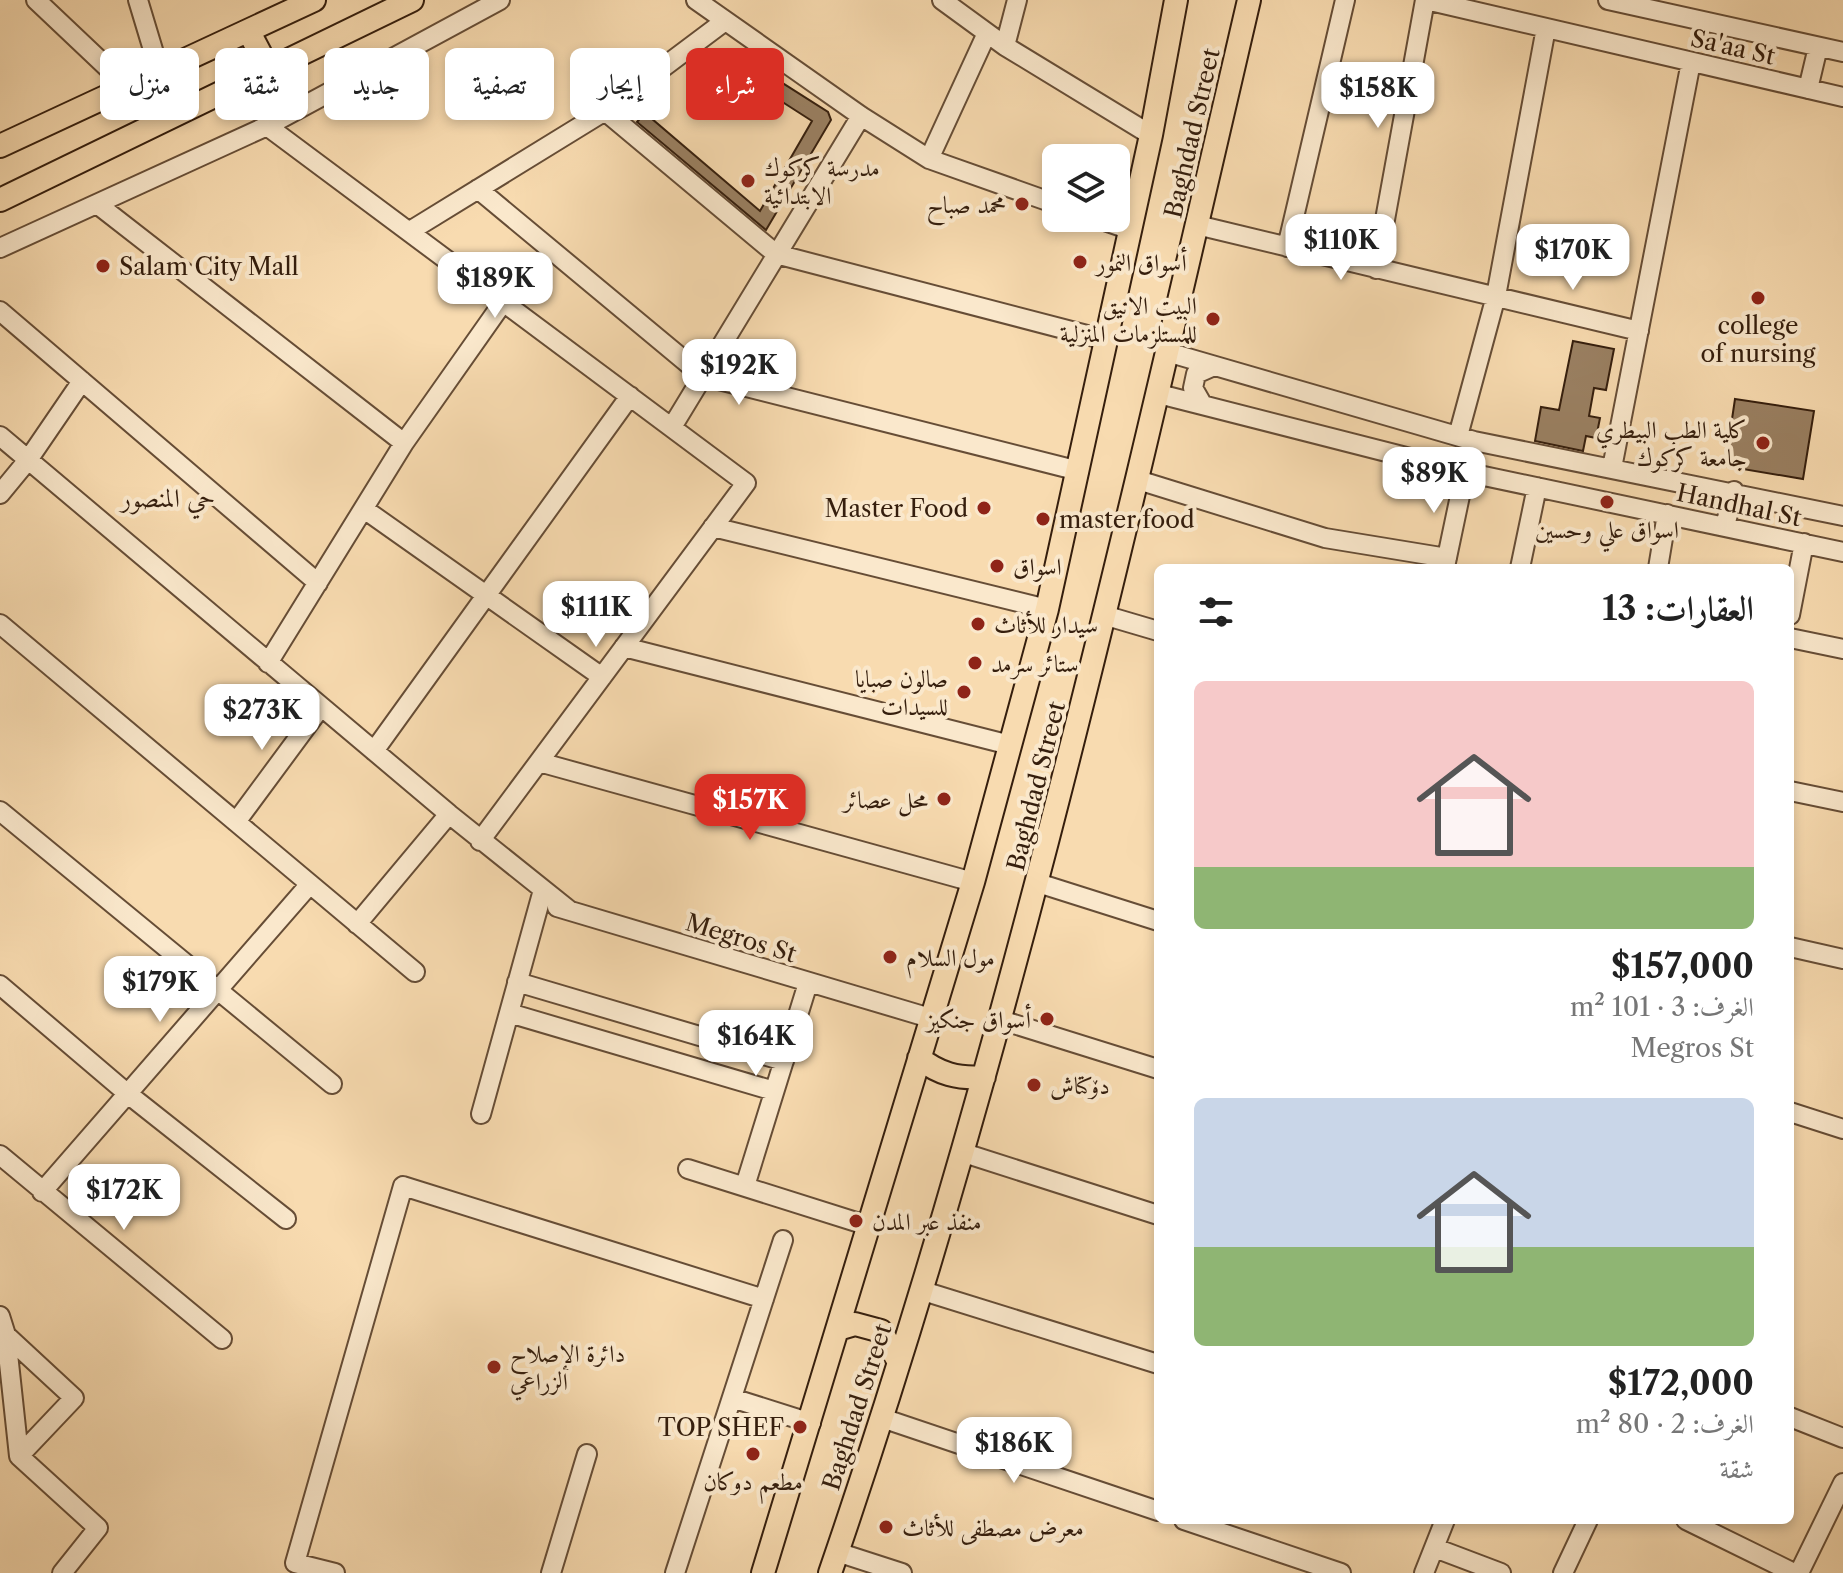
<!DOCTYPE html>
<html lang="ar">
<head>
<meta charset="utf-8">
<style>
  :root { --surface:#fff; --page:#f2f2f2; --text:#222; --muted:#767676; --accent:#d93025 }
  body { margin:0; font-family:"Libre Caslon Text",Amiri,serif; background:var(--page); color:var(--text); direction:rtl; height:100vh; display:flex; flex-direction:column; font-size:30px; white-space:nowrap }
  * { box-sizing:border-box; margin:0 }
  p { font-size:26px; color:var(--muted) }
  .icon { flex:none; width:44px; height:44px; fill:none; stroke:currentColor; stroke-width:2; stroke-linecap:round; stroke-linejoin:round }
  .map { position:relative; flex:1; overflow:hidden; direction:ltr }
  .sheet { position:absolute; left:1154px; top:564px; width:640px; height:960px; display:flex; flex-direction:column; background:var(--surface); border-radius:12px; box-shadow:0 4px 12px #0003; direction:rtl }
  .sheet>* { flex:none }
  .top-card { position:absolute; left:24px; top:48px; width:760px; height:72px; direction:rtl; display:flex; gap:16px }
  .tools { position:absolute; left:1042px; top:144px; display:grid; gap:16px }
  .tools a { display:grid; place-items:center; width:88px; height:88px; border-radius:12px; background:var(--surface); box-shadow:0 4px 12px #0003; font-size:40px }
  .price { position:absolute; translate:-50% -68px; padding:0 18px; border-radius:16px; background:#fff; color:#222; font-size:26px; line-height:52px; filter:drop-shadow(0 2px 4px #0008) }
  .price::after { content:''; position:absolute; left:50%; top:48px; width:24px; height:18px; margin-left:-12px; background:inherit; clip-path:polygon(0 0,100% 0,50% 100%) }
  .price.on { background:var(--accent); color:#fff }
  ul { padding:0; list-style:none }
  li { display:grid; align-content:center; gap:16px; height:424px; padding:0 40px }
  li span { display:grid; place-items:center; height:248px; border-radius:12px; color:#555 }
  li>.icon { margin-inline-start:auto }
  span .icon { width:144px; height:144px; fill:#fffc; stroke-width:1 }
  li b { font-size:34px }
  h2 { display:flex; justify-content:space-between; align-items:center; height:96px; padding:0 40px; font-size:34px }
  .tag { padding:0 28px; border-radius:12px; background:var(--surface); box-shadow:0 4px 12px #0003; font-size:28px; line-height:72px }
  .tag.on { background:var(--accent); color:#fff }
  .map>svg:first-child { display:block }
</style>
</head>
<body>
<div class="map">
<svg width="1843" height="1573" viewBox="0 0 1843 1573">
  <rect width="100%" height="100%" fill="#f8dbb0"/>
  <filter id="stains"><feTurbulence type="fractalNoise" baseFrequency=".0025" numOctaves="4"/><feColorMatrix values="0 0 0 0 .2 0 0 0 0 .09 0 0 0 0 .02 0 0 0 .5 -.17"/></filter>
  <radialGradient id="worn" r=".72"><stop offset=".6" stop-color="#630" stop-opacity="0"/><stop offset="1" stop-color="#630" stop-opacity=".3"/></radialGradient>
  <!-- building -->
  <path fill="#9a8062" stroke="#351e0d" stroke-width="2" d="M 740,56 L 828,112 L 831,120 L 766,230 L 637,122 L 645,113 L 760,211 L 812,121 L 731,69 Z
    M 1573,341 L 1614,349 L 1606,390 L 1594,388 L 1589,416 L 1600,418 L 1596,438 L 1586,436 L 1583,451 L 1535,441 L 1541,407 L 1559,410 Z
    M 1735,399 L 1814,411 L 1803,479 L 1725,466 Z"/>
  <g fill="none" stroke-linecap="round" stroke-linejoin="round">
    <!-- minor casing -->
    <g stroke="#664d36" stroke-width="22">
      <path id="minor" d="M 36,0 L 129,88
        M 138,0 L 160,73
        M 696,0 L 861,116 L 929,159 L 1056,204
        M 942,0 L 1005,46 L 1151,135
        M 1426,0 L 1843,97
        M 1608,0 L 1843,52
        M 1005,46 L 1017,0
        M 1808,89 L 1818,47
        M 605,111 L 776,254 L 1106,340
        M 267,126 L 746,483 L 480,841
        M 929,159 L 987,33
        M 478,189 L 703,376 L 1079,471
        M 97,204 L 404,443
        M 1096,218 L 1131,230
        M 1197,225 L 1639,331
        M 410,231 L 605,111 L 725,21
        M 1287,247 L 1345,0
        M 0,248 L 267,126 L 500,0
        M 1376,269 L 1425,0
        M 0,311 L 318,583
        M 1167,352 L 1474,441 L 1843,516
        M 1159,394 L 1465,472 L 1843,552
        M 1201,402 L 1193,388 L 1196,374 L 1214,366
        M 672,427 L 861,116
        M 0,436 L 449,814 L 569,910
        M 1458,436 L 1496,296 L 1546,28
        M 1612,468 L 1691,62
        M 1138,480 L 1325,538 L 1447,558
        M 0,494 L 28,460 L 82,381
        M 364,509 L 602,677
        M 1725,526 L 1734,491
        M 713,527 L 1047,609
        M 1445,567 L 1465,472
        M 1520,568 L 1537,487
        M 1658,568 L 1667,514
        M 1790,615 L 1804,543
        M 1107,616 L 1158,631
        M 0,624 L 415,972
        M 1790,638 L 1843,649
        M 624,647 L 1010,745
        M 268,663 L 404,443 L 504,301
        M 374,751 L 630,396
        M 539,762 L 973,882
        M 1790,791 L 1843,802
        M 0,811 L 332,1084
        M 236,822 L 321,707
        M 1038,883 L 1158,921
        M 557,907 L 930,1018
        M 357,924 L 449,814
        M 1790,947 L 1843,959
        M 517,982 L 784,1061
        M 0,985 L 128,1094 L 286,1219
        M 509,1013 L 774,1091
        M 1001,1020 L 1158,1069
        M 1790,1112 L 1843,1129
        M 481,1114 L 543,890
        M 961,1152 L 1158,1215
        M 0,1155 L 222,1339
        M 688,1169 L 869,1226
        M 745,1186 L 808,983
        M 42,1192 L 310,884
        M 920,1290 L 1158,1364
        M 0,1316 L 6,1335 L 19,1456 L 98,1528 L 62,1573
        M 6,1335 L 74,1398 L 19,1456
        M 732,1398 L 811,1423
        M 1790,1417 L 1843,1438
        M 882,1418 L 1158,1511
        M 1184,1520 L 1341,1573
        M 1686,1520 L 1794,1573
        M 1435,1548 L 1501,1573
        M 837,1552 L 902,1573
        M 335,1573 L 295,1563 L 403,1186 L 764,1299
        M 551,1573 L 587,1454
        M 675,1573 L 783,1240
        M 1424,1573 L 1445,1520
        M 1563,1573 L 1588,1520
        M 1799,1573 L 1843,1483"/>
    </g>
    <!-- major casing -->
    <g stroke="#351e0d" stroke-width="26">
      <path id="major" d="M 249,32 L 269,70
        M 0,146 L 314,0
        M 0,200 L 412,0
        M 919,1058 C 939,1074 958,1079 984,1077
        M 838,1329 L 855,1324 L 881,1331 L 899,1362
        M 763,1573 L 973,882 L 1047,609 L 1151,135 L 1176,0
        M 830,1573 C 1007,1059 1126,529 1249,0"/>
    </g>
    <!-- minor -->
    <use href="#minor" stroke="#fae8cc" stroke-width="18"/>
    <!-- major -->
    <use href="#major" stroke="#f8dbb0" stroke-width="22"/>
  </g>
  <!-- markers -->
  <g fill="#8f2418" stroke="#fae8cc" stroke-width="3">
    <circle cx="748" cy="181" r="8"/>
    <circle cx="1022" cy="204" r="8"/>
    <circle cx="1080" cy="262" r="8"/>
    <circle cx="103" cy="266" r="8"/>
    <circle cx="1758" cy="298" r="8"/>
    <circle cx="1213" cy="319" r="8"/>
    <circle cx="1763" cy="443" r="8"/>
    <circle cx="1607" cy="502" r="8"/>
    <circle cx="984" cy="508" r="8"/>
    <circle cx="1043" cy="519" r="8"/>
    <circle cx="997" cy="566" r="8"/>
    <circle cx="978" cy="624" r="8"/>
    <circle cx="975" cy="663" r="8"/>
    <circle cx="964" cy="692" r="8"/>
    <circle cx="944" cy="799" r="8"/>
    <circle cx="890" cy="957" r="8"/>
    <circle cx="1047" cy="1019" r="8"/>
    <circle cx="1034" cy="1085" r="8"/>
    <circle cx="856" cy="1221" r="8"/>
    <circle cx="494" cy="1367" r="8"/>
    <circle cx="800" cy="1427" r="8"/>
    <circle cx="753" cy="1454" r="8"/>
    <circle cx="886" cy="1527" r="8"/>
  </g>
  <g text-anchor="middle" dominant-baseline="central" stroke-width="8" stroke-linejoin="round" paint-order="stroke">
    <!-- street labels -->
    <g font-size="24" fill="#351e0d" stroke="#fae8cc">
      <text transform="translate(1733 47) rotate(13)">Sa'aa St</text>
      <text transform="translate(1192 133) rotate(-77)">Baghdad Street</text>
      <text transform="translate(1739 505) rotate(12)">Handhal St</text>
      <text transform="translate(1036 786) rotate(-76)">Baghdad Street</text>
      <text transform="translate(741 938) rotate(17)">Megros St</text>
      <text transform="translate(857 1407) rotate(-72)">Baghdad Street</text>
    </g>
    <!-- poi labels -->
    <g font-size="24" fill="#351e0d" stroke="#fae8cc" text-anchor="start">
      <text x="764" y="167">مدرسة كركوك<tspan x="764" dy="28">الابتدائية</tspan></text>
      <text x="1006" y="204" text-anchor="end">محمد صباح</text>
      <text x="1096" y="262">أسواق النمور</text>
      <text x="119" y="266">Salam City Mall</text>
      <text x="1197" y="305" text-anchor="end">البيت الانيق<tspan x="1197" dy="28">للمستلزمات المنزلية</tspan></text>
      <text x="1758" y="325" text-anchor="middle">college<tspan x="1758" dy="28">of nursing</tspan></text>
      <text x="1747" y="429" text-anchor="end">كلية الطب البيطري<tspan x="1747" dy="28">جامعة كركوك</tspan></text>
      <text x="968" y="508" text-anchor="end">Master Food</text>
      <text x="1059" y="519">master food</text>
      <text x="1607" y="529" text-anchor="middle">اسواق علي وحسين</text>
      <text x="1013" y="566">اسواق</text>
      <text x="994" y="624">سيدار للأثاث</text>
      <text x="991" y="663">ستائر سرمد</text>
      <text x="948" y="678" text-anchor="end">صالون صبايا<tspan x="948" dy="28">للسيدات</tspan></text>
      <text x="928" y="799" text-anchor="end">محل عصائر</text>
      <text x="906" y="957">مول السلام</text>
      <text x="1031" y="1019" text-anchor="end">أسواق جنكيز</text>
      <text x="1050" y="1085">دۆکتاش</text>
      <text x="872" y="1221">منفذ عبر المدن</text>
      <text x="510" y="1353">دائرة الإصلاح<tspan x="510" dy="28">الزراعي</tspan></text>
      <text x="784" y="1427" text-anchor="end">TOP SHEF</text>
      <text x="753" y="1481" text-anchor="middle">مطعم دوكان</text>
      <text x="902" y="1527">معرض مصطفى للأثاث</text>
    </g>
    <!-- neighbourhood labels -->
    <g font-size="26" fill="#351e0d" stroke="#fae8cc">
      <text x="168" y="498">حي المنصور</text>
    </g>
  </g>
  <rect width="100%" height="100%" filter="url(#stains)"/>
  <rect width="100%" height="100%" fill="url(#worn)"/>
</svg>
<div class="tools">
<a><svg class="icon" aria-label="layers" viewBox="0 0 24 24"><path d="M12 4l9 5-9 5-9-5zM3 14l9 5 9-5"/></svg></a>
</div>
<b class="price" style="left:1378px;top:130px">$158K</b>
<b class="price" style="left:1341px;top:282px">$110K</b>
<b class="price" style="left:1573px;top:292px">$170K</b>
<b class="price" style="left:495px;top:320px">$189K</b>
<b class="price" style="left:739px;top:407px">$192K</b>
<b class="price" style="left:1434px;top:515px">$89K</b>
<b class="price" style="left:596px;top:649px">$111K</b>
<b class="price" style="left:262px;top:752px">$273K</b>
<b class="price on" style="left:750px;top:842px">$157K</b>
<b class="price" style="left:160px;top:1024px">$179K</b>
<b class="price" style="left:756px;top:1078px">$164K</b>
<b class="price" style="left:124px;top:1232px">$172K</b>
<b class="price" style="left:1014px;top:1485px">$186K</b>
<div class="top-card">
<a class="tag on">شراء</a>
<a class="tag">إيجار</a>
<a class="tag">تصفية</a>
<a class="tag">جديد</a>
<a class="tag">شقة</a>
<a class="tag">منزل</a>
</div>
<section class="sheet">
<h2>العقارات: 13<svg class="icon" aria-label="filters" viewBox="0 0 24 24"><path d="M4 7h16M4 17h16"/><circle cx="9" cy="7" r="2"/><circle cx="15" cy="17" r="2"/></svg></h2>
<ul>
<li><span style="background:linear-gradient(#f6c9c9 75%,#8fb573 0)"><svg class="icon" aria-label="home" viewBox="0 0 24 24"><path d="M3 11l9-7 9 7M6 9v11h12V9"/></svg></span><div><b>$157,000</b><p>الغرف: 3 · 101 m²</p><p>Megros St</p></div></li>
<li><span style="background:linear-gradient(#c9d6e8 60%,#8fb573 0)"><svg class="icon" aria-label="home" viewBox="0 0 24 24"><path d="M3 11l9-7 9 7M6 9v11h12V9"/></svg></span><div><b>$172,000</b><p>الغرف: 2 · 80 m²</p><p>شقة</p></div></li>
</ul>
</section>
</div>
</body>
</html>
